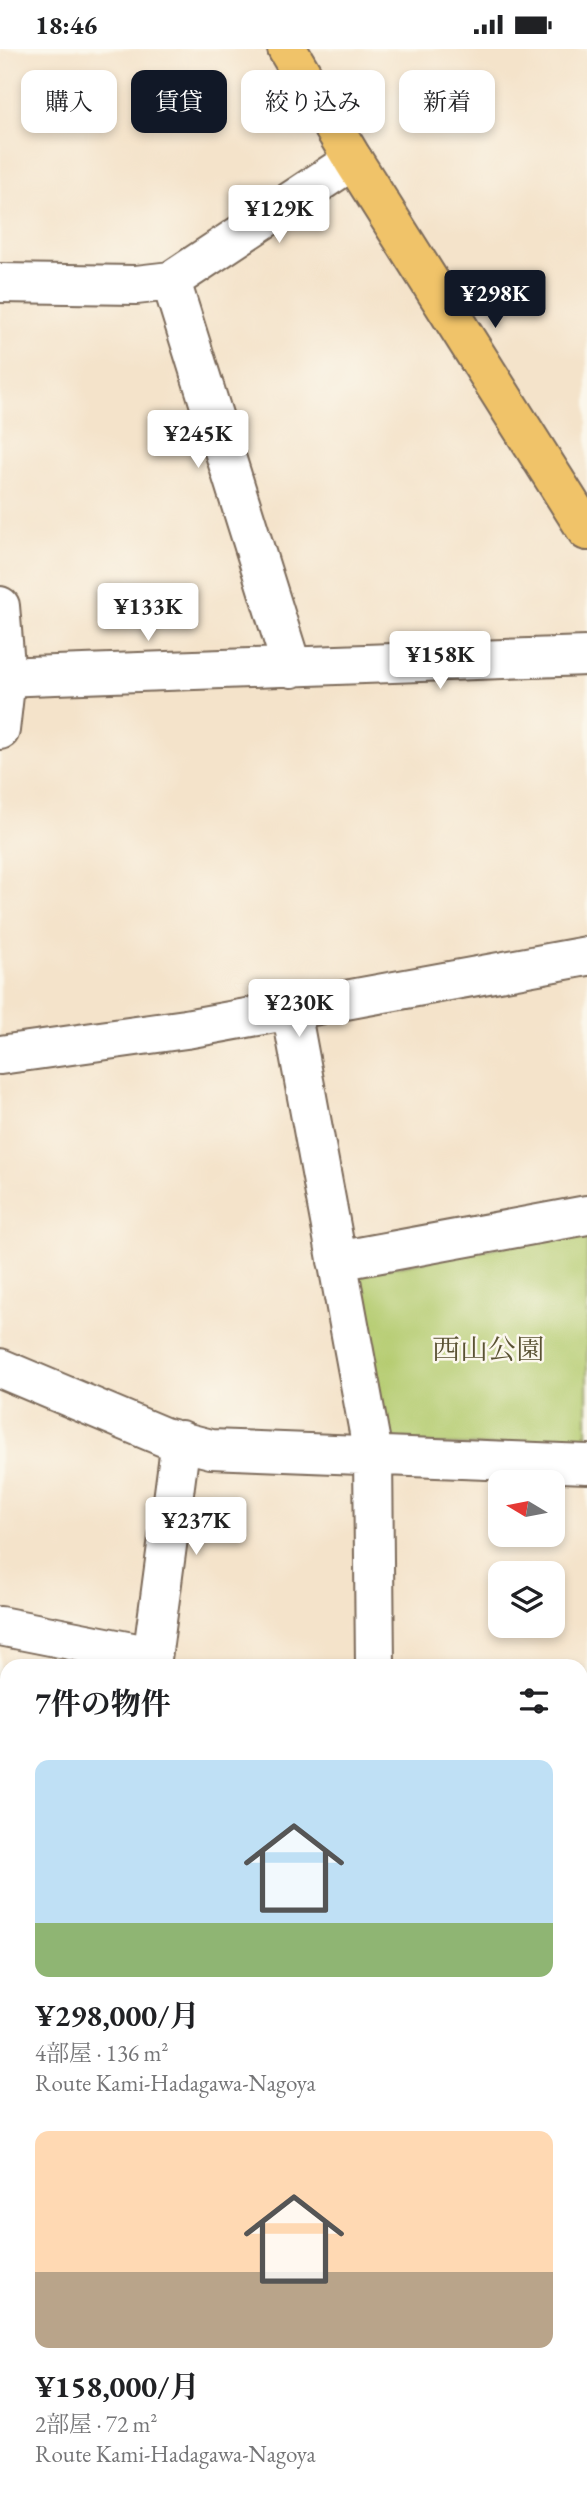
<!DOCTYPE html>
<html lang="ja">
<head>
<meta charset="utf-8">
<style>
  :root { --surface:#fff; --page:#f6f6f6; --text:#202124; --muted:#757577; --accent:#111827 }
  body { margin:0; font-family:"EB Garamond","Noto Serif JP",serif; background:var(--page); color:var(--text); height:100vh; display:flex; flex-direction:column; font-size:26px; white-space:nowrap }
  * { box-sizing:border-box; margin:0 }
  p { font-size:23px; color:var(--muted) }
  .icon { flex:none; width:38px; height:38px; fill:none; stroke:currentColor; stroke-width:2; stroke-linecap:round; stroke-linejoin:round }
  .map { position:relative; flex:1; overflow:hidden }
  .sheet { position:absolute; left:0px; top:1610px; width:588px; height:840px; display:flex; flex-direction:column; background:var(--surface); border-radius:21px 21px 0 0; box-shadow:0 4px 10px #0003 }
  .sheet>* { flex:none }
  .banner { position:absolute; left:21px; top:21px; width:546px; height:63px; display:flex; gap:14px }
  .needle { width:46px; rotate:280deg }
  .tools { position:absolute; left:488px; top:1421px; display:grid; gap:14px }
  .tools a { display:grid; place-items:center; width:77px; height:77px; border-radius:14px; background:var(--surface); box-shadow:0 4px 10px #0003; font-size:35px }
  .price { position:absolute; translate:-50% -60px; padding:0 16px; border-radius:7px; background:#fff; color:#222; font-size:23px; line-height:46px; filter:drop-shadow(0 2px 4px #0008) }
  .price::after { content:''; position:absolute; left:50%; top:42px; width:21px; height:16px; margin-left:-10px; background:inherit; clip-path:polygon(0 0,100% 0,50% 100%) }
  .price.on { background:var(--accent); color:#fff }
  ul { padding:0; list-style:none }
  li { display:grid; align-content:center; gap:14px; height:371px; padding:0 35px }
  li span { display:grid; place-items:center; height:217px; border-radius:14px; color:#555 }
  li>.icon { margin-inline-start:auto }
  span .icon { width:126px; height:126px; fill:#fffc; stroke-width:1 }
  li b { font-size:30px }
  h2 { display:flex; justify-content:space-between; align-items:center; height:84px; padding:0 35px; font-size:30px }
  .pill { padding:0 24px; border-radius:14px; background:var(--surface); box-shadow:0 4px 10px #0003; font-size:24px; line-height:63px }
  .pill.on { background:var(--accent); color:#fff }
  .status { display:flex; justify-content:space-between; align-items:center; height:49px; padding:0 35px; background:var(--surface); direction:ltr }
  .status svg { height:19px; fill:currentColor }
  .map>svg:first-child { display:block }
</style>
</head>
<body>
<div class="status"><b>18:46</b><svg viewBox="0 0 49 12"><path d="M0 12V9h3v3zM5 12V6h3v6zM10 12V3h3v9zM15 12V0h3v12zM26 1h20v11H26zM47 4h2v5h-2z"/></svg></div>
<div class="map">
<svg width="587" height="2450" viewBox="0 0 587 2450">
  <rect width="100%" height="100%" fill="#fbf7ec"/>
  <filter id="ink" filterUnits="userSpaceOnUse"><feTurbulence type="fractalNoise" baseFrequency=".0143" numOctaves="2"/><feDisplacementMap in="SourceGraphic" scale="14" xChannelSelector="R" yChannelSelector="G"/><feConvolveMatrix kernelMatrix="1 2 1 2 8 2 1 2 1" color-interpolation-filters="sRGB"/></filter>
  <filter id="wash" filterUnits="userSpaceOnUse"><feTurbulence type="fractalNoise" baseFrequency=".00686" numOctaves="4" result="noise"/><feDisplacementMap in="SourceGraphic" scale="28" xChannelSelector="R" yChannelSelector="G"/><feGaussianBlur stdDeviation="1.57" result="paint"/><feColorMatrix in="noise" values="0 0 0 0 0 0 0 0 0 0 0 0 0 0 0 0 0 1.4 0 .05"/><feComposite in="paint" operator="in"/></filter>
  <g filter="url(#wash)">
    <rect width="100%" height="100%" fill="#f4e3ca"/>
    <!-- green -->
    <path fill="#b5cc71" stroke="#787b48" stroke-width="2" d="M 587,1181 L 587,1400 L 387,1394 L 356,1225 Z"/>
    <g id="blocks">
      <!-- building -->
      <path fill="#a49ece" d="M 75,2443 L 224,2443 L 224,2446 L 176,2450 L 76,2450 Z
        M 342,2443 L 385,2443 L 386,2450 L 342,2450 Z"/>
    </g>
  </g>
  <g filter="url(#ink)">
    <use href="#blocks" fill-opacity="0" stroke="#7c6b5a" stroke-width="2"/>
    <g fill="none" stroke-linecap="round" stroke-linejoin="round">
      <!-- minor casing -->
      <g stroke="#7c6b5a" stroke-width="42">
        <path id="minor" d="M 171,232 L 292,619
          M 0,234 L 136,236 L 171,232 L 353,111
          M 0,557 L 6,628 L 0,681
          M 0,628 L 587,607
          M 291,961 L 373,1405 L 375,1617
          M 0,1006 L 186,980 L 587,907
          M 337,1212 L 587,1166
          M 0,1319 L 164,1388 L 211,1400 L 587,1415
          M 0,1577 L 152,1607
          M 151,1617 L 181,1391
          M 0,1829 L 7,1831
          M 581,1957 L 587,1959
          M 0,2181 L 7,2182
          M 581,2284 L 587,2285
          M 581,2323 L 587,2378
          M 53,2443 L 54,2450
          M 317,2443 L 317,2450"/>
      </g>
      <!-- major casing -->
      <g stroke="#7c6b5a" stroke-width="42">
        <path id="major" d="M 287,0 L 353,111 L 587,482"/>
      </g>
      <!-- highway casing -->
      <g stroke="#7c6b5a" stroke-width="42">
        <path id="highway" d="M 0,1986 L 7,1987
          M 0,2057 L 7,2058
          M 581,2100 L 587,2102
          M 581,2168 L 587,2169"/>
      </g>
      <!-- minor -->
      <use href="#minor" stroke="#fff" stroke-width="38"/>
      <!-- major -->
      <use href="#major" stroke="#f0c369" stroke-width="38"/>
      <!-- highway -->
      <use href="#highway" stroke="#f0c369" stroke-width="38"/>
    </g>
  </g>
  <g text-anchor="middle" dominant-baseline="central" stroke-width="5" stroke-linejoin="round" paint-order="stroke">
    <!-- park labels -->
    <g font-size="28" fill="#5a5233" stroke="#fbf7ec">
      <text x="488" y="1300">西山公園</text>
    </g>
  </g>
</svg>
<div class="tools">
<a><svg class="needle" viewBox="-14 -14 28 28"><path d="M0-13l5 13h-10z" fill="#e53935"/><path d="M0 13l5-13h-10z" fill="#757577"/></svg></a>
<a><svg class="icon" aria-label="layers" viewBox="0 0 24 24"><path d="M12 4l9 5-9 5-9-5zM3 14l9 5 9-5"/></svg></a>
</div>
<b class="price" style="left:279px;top:196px">¥129K</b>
<b class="price on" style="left:495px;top:281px">¥298K</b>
<b class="price" style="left:198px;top:421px">¥245K</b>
<b class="price" style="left:148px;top:594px">¥133K</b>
<b class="price" style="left:440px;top:642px">¥158K</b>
<b class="price" style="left:299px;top:990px">¥230K</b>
<b class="price" style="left:196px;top:1508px">¥237K</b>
<div class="banner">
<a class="pill">購入</a>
<a class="pill on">賃貸</a>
<a class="pill">絞り込み</a>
<a class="pill">新着</a>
</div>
<section class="sheet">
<h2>7件の物件<svg class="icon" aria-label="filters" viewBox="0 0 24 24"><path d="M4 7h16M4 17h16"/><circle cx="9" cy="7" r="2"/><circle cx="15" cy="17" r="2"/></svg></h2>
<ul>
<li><span style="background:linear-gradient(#bfe0f5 75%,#8fb573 0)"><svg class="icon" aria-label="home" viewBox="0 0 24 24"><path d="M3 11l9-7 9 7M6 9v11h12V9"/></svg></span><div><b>¥298,000/月</b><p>4部屋 · 136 m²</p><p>Route Kami-Hadagawa-Nagoya</p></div></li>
<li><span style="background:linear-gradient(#ffd9b3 65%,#b9a48a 0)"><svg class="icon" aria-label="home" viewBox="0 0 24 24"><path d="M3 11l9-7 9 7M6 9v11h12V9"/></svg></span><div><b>¥158,000/月</b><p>2部屋 · 72 m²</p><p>Route Kami-Hadagawa-Nagoya</p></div></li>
</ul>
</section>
</div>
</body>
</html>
